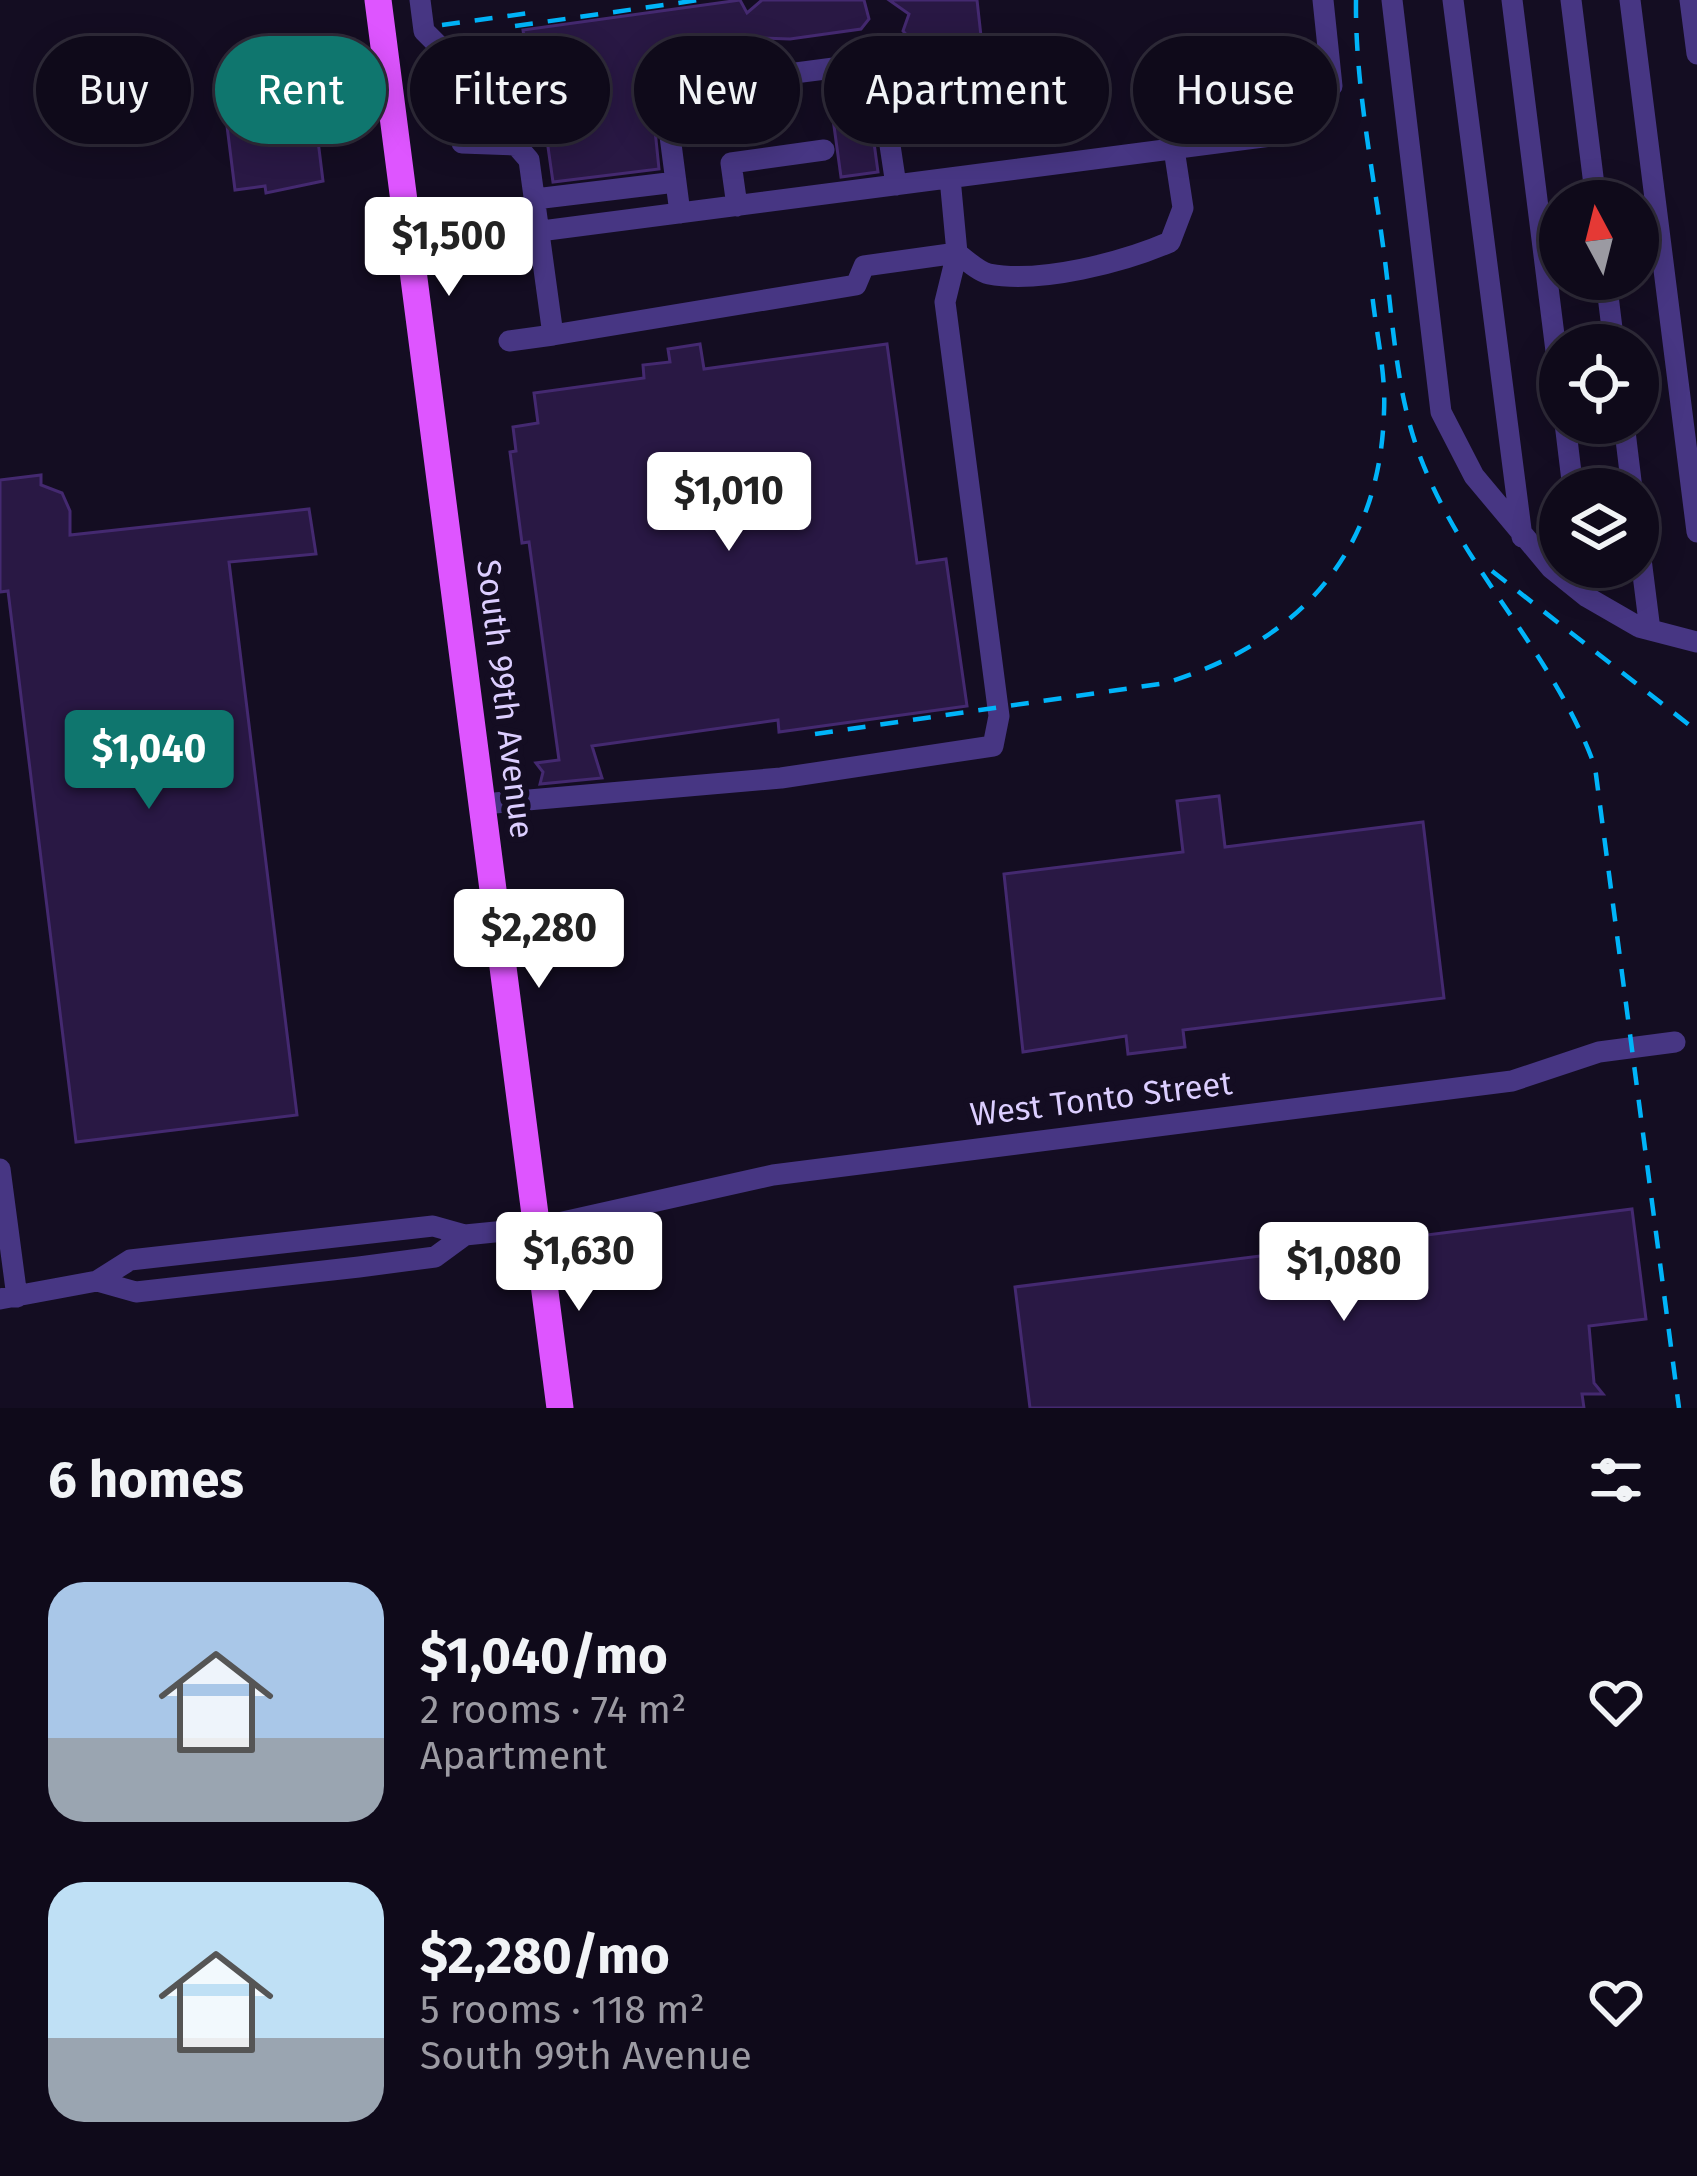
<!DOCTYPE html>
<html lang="en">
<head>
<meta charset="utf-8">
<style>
  :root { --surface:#0f0a1a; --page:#1d1827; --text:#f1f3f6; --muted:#9b9aa2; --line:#2f2b39; --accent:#0f766e }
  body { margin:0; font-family:"Fira Sans",sans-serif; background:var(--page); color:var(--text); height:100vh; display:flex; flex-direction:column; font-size:45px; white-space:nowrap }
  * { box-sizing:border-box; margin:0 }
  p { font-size:39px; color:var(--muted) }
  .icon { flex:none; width:66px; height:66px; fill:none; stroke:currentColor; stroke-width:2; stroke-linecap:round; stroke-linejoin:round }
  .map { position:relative; height:1408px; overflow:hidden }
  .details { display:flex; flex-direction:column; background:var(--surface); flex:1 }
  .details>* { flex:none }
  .banner { position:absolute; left:36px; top:36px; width:1626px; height:108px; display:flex; gap:24px }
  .needle { width:78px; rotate:353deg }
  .controls { position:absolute; left:1539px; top:180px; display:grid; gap:24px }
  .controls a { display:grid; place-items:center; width:120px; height:120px; border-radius:50%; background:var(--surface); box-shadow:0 6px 30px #0003,0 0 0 3px var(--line); font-size:60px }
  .price { position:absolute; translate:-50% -102px; padding:0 27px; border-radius:12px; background:#fff; color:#222; font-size:39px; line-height:78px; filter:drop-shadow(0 3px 6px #0008) }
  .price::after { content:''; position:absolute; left:50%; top:72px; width:36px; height:27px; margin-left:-18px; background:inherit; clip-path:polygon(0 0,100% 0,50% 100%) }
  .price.current { background:var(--accent); color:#fff }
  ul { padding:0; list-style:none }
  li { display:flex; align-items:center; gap:36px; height:300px; padding:0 48px }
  li span { display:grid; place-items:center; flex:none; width:336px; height:240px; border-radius:36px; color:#555 }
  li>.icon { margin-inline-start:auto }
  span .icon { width:144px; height:144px; fill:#fffc; stroke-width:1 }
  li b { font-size:51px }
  h2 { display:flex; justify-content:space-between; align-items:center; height:144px; padding:0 48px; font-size:51px }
  .chip { padding:0 42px; border-radius:54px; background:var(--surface); box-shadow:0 6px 30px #0003,0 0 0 3px var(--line); font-size:42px; line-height:108px }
  .chip.current { background:var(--accent); color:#fff }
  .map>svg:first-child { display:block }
</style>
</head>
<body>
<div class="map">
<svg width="1697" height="1408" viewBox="0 0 1697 1408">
  <rect width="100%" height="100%" fill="#140d22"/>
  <!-- building -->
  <path fill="#291844" stroke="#442970" stroke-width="3" d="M 740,0 L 747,13 L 762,0 L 864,0 L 869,19 L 861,29 L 790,39 L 739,37 L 743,65 L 723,67 L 722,60 L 649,71 L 659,169 L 553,182 L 545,126 L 537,127 L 523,30 Z
    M 889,0 L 977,0 L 983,54 L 972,61 L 959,55 L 947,64 L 934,58 L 915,67 L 906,57 L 912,41 L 903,31 L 909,14 Z
    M 282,85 L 283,96 L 312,92 L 323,181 L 266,193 L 265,186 L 235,190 L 224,102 L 265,97 L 264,88 Z
    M 757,93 L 760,110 L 752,111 L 753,116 L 718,121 L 720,130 L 706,132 L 705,123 L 684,126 L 683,103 Z
    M 856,94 L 869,106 L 878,172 L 841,177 L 830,97 Z
    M 700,344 L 704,369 L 887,344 L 917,563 L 946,559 L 967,706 L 779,732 L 778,720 L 592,746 L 602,778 L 540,784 L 543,772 L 536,763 L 559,760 L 529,542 L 522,543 L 510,452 L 516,451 L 513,427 L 538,423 L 534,393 L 644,378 L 643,365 L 670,362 L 668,349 Z
    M 41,475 L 41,485 L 62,493 L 70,511 L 70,535 L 309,509 L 316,554 L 229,562 L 297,1115 L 76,1142 L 8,591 L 0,592 L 0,480 Z
    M 1219,796 L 1225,847 L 1423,822 L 1444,998 L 1183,1030 L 1185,1047 L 1128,1054 L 1126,1036 L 1023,1052 L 1004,874 L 1183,852 L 1177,801 Z
    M 1632,1209 L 1646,1319 L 1589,1326 L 1594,1383 L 1603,1394 L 1582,1394 L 1584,1408 L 1030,1408 L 1015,1287 Z"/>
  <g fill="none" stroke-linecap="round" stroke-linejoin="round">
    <!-- minor -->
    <path stroke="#473683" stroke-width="21" d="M 420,0 L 424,31 L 450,57 L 462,143 L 516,145 L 529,160 L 553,335 L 856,285 L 864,266 L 957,253 L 950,178
      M 1392,0 L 1441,412 L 1474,476 L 1551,568 L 1587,597 L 1639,627 L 1697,642
      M 1453,0 L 1522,537
      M 1512,0 L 1560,383
      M 1571,0 L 1596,201
      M 1630,0 L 1697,532
      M 1690,0 L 1697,54
      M 535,199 L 676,182
      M 737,206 L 731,163 L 824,150
      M 680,213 L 664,90 L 849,66 L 883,99 L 896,185
      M 410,248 L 1287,134 L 1332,86 L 1323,0
      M 1606,279 L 1614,345
      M 509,341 L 553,335
      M 1565,423 L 1573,489
      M 1624,423 L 1632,489
      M 1638,535 L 1650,630
      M 1583,567 L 1587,597
      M 483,804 L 781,778 L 993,746 L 999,716 L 945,302 L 957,253 C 966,260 979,272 989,274 C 1040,284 1124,262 1170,242 L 1183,208 L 1174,149
      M 0,1169 L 17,1297
      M 97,1281 L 136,1292 L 359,1267 L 435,1257 L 465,1235
      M 0,1299 L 97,1281 L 130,1260 L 433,1226 L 465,1235 L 536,1228 L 773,1175 L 1512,1081 L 1599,1052 L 1675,1042"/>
    <!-- major -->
    <path stroke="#de55ff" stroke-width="27" d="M 378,0 L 560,1408"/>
    <!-- rail -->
    <path stroke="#00b4f9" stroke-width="4.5" stroke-dasharray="18 15" stroke-linecap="butt" d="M 1356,0 C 1355,84 1373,170 1384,253 C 1393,321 1396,395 1421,459 C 1464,571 1555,655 1595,767 L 1679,1408
      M 442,25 L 529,13
      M 515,26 L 699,0
      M 1492,571 L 1697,731
      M 815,734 L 1166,683 C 1298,642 1380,554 1384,412 C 1386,373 1376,332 1372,293"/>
  </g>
  <g text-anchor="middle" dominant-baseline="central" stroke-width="12" stroke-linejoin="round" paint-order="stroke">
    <!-- street labels -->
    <g font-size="33" fill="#dcceff" stroke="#140d22">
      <text transform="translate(505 699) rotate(83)">South 99th Avenue</text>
      <text transform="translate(1101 1099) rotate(-7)">West Tonto Street</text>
    </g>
  </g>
</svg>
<div class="controls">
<a><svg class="needle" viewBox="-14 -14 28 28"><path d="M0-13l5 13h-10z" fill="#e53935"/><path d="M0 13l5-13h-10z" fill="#9b9aa2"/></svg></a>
<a><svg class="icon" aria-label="locate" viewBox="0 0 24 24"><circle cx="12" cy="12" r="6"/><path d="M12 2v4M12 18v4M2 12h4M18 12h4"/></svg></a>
<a><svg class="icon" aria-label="layers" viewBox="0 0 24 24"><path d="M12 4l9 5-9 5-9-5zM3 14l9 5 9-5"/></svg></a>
</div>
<b class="price" style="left:449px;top:299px">$1,500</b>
<b class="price" style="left:729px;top:554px">$1,010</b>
<b class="price current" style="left:149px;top:812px">$1,040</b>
<b class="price" style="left:539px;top:991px">$2,280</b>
<b class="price" style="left:579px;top:1314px">$1,630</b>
<b class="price" style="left:1344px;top:1324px">$1,080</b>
<div class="banner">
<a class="chip">Buy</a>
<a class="chip current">Rent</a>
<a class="chip">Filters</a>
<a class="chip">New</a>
<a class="chip">Apartment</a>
<a class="chip">House</a>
</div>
</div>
<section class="details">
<h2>6 homes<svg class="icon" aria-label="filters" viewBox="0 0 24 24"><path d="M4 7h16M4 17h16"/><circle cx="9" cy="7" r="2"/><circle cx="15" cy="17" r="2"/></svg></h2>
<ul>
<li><span style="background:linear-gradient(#a9c7e8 65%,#9aa5b1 0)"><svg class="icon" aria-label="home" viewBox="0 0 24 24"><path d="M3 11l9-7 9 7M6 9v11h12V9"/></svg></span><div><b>$1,040/mo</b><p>2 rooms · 74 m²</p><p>Apartment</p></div><svg class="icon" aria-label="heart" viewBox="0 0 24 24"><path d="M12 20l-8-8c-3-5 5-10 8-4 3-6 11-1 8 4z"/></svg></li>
<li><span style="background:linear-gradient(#bfe0f5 65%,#9aa5b1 0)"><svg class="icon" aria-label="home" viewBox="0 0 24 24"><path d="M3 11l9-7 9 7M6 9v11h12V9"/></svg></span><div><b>$2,280/mo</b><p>5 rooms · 118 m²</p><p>South 99th Avenue</p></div><svg class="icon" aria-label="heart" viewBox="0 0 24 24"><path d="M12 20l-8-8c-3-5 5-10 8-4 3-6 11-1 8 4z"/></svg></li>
</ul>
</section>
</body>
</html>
